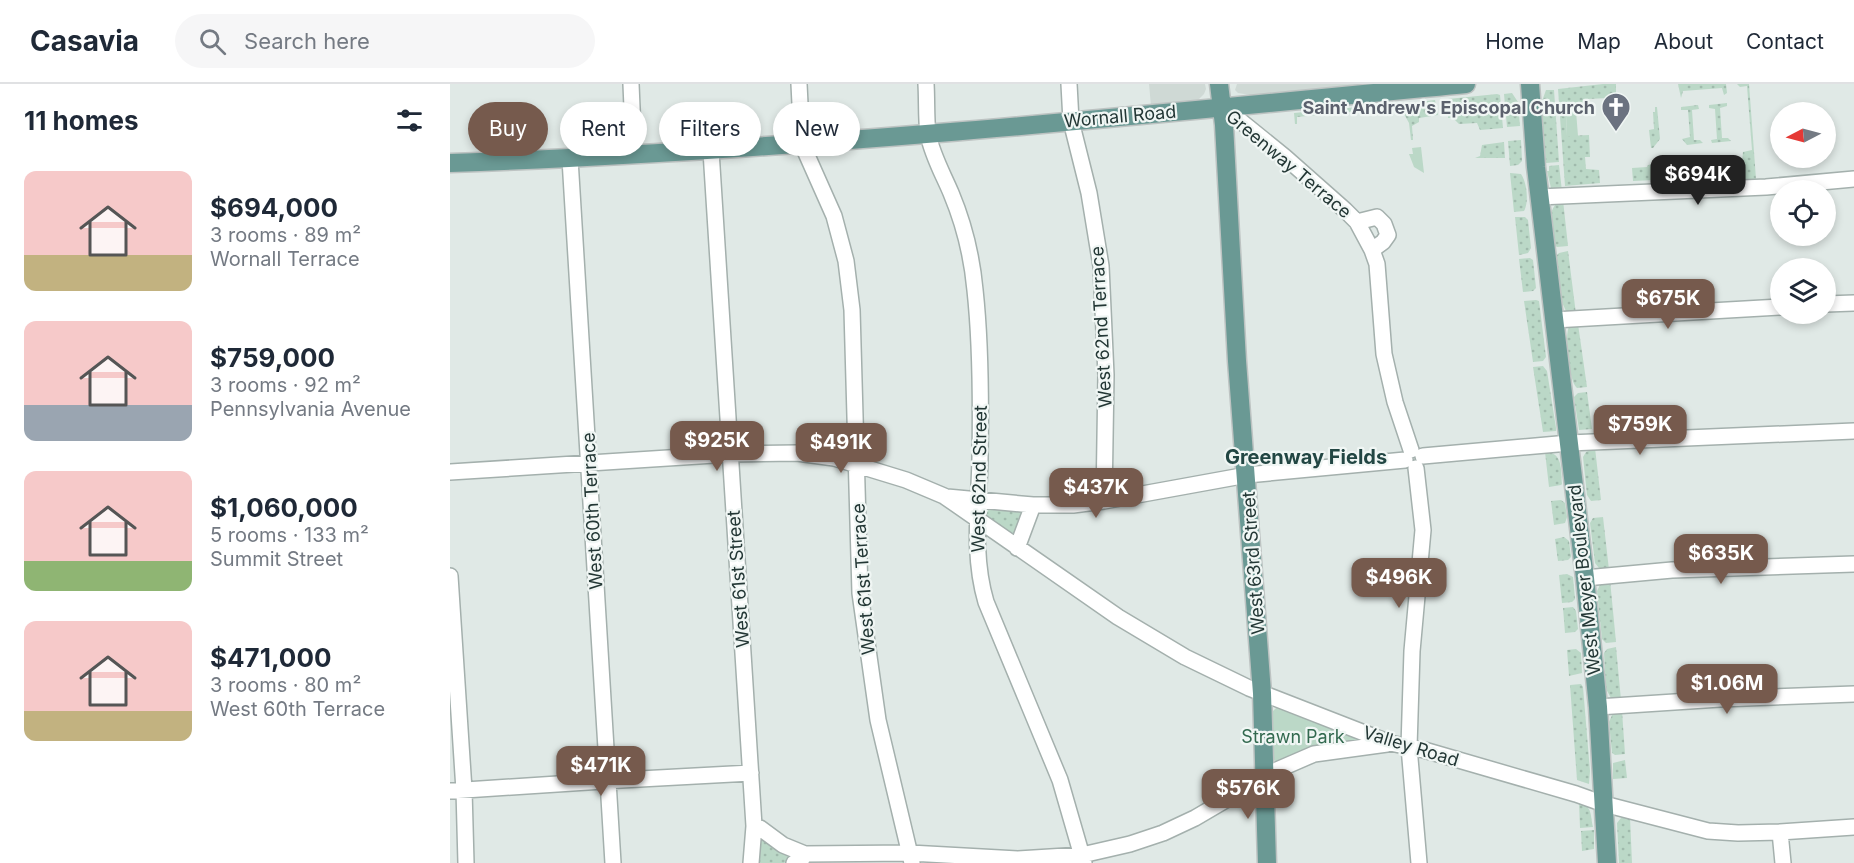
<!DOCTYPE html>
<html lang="en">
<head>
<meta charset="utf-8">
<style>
  :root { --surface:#fff; --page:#f6f6f7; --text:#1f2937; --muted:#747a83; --line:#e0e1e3; --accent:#765a4d }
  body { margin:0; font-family:Inter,sans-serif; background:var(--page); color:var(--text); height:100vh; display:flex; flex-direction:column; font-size:22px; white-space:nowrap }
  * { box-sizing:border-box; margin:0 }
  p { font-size:20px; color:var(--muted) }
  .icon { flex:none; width:33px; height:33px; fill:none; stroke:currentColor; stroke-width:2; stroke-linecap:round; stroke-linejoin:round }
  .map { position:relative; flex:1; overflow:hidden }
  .details { display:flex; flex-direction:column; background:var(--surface); width:450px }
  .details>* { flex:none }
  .hud { position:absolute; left:18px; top:18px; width:570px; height:54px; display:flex; gap:12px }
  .needle { width:39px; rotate:264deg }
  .buttons { position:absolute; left:1320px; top:18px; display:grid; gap:12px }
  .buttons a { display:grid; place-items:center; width:66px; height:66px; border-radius:50%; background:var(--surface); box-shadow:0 3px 9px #0003; font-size:30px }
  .price { position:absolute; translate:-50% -51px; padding:0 14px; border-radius:12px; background:var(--accent); color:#fff; font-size:20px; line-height:39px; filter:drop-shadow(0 2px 3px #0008) }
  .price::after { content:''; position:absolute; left:50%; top:36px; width:18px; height:14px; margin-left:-9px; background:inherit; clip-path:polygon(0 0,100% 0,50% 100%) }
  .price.current { background:#222; color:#fff }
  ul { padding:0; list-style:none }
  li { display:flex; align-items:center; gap:18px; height:150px; padding:0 24px }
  li span { display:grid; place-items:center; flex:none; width:168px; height:120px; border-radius:12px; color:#555 }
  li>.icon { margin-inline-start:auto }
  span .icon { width:72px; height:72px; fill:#fffc; stroke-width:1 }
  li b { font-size:26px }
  h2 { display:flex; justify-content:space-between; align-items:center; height:72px; padding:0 24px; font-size:26px }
  .tag { padding:0 21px; border-radius:27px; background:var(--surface); box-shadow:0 3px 9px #0003; font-size:21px; line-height:54px }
  .tag.current { background:var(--accent); color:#fff }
  header { display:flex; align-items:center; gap:36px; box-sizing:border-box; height:84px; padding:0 30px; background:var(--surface); border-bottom:2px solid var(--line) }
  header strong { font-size:28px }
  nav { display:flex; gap:33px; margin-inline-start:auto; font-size:21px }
  .search { width:420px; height:54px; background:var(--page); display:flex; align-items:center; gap:15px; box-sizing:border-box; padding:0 21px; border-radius:33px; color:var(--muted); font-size:22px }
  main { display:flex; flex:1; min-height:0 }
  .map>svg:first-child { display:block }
</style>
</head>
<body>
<header>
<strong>Casavia</strong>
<div class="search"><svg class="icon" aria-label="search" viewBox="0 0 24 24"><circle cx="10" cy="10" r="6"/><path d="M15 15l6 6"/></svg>Search here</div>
<nav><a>Home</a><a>Map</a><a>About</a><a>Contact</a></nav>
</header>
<main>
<section class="details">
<h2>11 homes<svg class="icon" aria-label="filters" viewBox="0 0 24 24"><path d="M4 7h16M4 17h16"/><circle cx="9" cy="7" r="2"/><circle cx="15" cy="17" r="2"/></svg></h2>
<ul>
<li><span style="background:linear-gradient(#f6c9c9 70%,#c2b280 0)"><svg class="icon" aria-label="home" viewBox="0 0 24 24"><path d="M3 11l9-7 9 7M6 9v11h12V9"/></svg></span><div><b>$694,000</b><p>3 rooms · 89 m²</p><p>Wornall Terrace</p></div></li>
<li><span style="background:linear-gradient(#f6c9c9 70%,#9aa5b1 0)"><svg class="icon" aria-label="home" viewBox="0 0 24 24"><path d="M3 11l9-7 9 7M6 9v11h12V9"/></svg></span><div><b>$759,000</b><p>3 rooms · 92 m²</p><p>Pennsylvania Avenue</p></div></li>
<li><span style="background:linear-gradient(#f6c9c9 75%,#8fb573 0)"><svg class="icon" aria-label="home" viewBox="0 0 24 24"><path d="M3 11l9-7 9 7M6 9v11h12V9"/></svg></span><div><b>$1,060,000</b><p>5 rooms · 133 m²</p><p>Summit Street</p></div></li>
<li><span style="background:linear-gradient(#f6c9c9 75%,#c2b280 0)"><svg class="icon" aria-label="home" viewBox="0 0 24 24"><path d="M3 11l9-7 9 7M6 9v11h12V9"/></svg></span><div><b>$471,000</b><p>3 rooms · 80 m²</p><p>West 60th Terrace</p></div></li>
</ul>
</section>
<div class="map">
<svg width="1404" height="779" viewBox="0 0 1404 779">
  <defs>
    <pattern id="grass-dots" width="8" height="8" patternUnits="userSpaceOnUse" patternTransform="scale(1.5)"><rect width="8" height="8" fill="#bbd8c7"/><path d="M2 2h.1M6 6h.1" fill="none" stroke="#a0baac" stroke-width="1.8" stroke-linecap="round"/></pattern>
  </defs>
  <rect width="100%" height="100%" fill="#e0e9e6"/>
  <!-- built -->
  <path fill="#cfd9d5" d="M 699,0 L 755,0 L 756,5 L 754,10 L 748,16 L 701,22 Z
    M 787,0 L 915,0 L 800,11 L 788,9 L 785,6 Z"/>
  <!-- grass -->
  <path fill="url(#grass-dots)" d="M 1153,0 L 1166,0 L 1166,17 L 1160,18 L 1159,14 L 1137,15 L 1137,18 L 1130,19 L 1131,26 L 1116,28 L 1117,52 L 1139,51 L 1140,73 L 1135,73 L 1136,85 L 1149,86 L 1150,99 L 1115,102 L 1108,5 Z
    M 1228,0 L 1276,0 L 1277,9 L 1274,11 L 1272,4 L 1233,7 L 1231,14 Z
    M 1287,0 L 1299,0 L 1306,95 L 1220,96 L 1219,93 L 1231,84 L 1236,73 L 1242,73 L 1243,81 L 1292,78 L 1293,68 L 1302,66 L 1297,2 L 1290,3 Z
    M 1096,6 L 1104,6 L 1109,78 L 1096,79 L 1091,20 Z
    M 1062,9 L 1068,18 L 1070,42 L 1057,43 L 1054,10 Z
    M 1047,10 L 1050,11 L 1053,44 L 1030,46 L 1027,39 L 1009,40 L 1003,34 L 998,34 L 998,31 L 1003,30 L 1002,25 L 999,25 L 998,15 Z
    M 985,16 L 988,31 L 969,34 L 969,38 L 962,42 L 963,56 L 961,56 L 959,39 L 954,30 L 954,20 Z
    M 1277,19 L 1277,22 L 1270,24 L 1272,54 L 1278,54 L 1281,57 L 1262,59 L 1261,56 L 1267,55 L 1265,25 L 1259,24 L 1259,21 Z
    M 942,20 L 943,31 L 941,31 L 940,24 L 847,33 L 847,40 L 845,40 L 844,29 Z
    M 1248,21 L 1249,25 L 1242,26 L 1244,56 L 1250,56 L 1253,59 L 1237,61 L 1232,55 L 1240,53 L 1238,26 L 1231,26 L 1231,23 Z
    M 1205,23 L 1207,23 L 1210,55 L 1203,64 L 1201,64 L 1199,46 L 1204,45 L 1203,28 L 1205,28 Z
    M 1071,56 L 1072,77 L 1068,81 L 1060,82 L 1058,57 Z
    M 1054,58 L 1055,74 L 1025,74 L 1030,72 L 1032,61 Z
    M 1203,80 L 1204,96 L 1183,97 L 1182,84 L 1197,83 L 1198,81 Z
    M 1109,81 L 1112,107 L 1101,104 L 1097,87 L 1099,87 L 1099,82 Z
    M 1060,89 L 1071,90 C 1077,98 1079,119 1074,127 L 1064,128 Z
    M 1113,116 L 1118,162 L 1107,163 L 1104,161 C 1102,145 1094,123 1113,116 Z
    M 1065,133 L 1075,133 L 1078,136 L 1081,164 L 1078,169 L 1069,171 Z
    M 1118,167 L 1126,230 L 1116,227 L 1110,214 L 1105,173 L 1109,169 Z
    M 1080,174 L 1083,176 L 1086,204 L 1083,207 L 1073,208 L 1069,175 Z
    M 1086,216 L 1089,217 L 1096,273 L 1093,277 L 1083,278 L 1074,217 Z
    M 1128,240 L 1137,303 L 1127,304 C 1119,298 1114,252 1119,243 Z
    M 1093,282 L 1097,287 L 1106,344 L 1106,347 L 1093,348 L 1083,283 Z
    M 1137,308 L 1142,345 L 1129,346 L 1124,313 L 1128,309 Z
    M 1145,364 L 1151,416 L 1141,417 L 1137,411 L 1133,373 L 1136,368 Z
    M 1095,368 C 1113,368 1111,386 1112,400 L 1111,401 L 1099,403 Z
    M 1111,416 L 1115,419 L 1117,433 L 1115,439 L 1104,441 L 1101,417 Z
    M 539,425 L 569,427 L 573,431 L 566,452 L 563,453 L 536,435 L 535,431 Z
    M 1153,433 L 1159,486 L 1149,484 L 1145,479 L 1140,439 L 1143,434 Z
    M 1114,453 L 1119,457 L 1121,473 L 1118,476 L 1108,477 L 1105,455 Z
    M 1117,490 L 1123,493 L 1125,515 L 1122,518 L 1112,519 L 1109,491 Z
    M 1160,496 L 1166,558 L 1156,559 L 1152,555 L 1147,507 L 1151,499 Z
    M 1123,523 L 1126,527 L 1128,545 L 1125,548 L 1115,549 L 1113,524 Z
    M 1166,563 L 1171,616 L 1161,614 L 1156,605 L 1154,569 L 1157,565 Z
    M 1126,565 L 1131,569 L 1132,589 L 1119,592 L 1117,566 Z
    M 1131,600 L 1133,603 L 1140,687 L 1139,700 L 1127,696 L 1120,601 Z
    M 1172,627 L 1175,670 L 1165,671 L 1162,669 L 1159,638 L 1163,629 Z
    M 1175,676 L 1177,694 L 1163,695 L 1163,679 Z
    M 1129,718 C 1143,723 1140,731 1143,743 L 1130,744 Z
    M 1180,733 L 1182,779 L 1169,779 L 1167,739 L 1171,734 Z
    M 1144,746 L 1144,765 L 1132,767 L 1131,747 Z
    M 313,754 L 340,772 L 341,776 L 334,779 L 309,779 L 310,755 Z"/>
  <!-- park -->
  <path fill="#bbd8c7" d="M 1126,27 L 1128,52 L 1117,52 L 1116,28 Z
    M 971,63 L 974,89 L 964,83 L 959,70 L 963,70 L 962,64 Z
    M 827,623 L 873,641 L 908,652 L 911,657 L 829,678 L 825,677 L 823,674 L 821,629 Z"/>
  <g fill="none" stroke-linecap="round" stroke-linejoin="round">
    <!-- minor casing -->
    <g stroke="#a4b0ad" stroke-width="18">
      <path id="minor" d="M 181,0 L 184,71
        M 349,0 L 352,60 L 384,132 L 396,177 L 402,226 L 410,509 L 428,636 L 462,779
        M 476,0 C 477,16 476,34 478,50 C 482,71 493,90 501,109 C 514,140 522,173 525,206 C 531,261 531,318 530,374 C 529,423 522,471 536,518 L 610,696 L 634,779
        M 619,0 L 621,37 L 639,109 L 651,182 L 656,291 L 654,417
        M 772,22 L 835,73 L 895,126 L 907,138 L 922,166 L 927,180 L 934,270 L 945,318 L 961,366
        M 261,67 L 304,742 L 301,779
        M 120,75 L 163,779
        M 1089,113 L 1316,103 L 1404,95
        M 907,138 L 927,133 L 934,140 L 938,151 L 933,158 L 922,166
        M 1376,220 L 1404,219
        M 1104,236 L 1330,223
        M 973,372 L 1119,359 L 1404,347
        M 966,384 L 973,446 L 962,567 L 959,663 L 969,779
        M 0,388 L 280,370 L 347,369 L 384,374 L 456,396 L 494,412 L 668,533 L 735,573 L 799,604 L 940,659 L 974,666 L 1126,710 L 1154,720 L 1258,747 L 1288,749 L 1330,748 L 1404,743
        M 497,413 L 583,421 L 623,421 L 654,417 L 797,391 L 955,376
        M 567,464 L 583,421
        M 0,492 L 14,706 L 16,779
        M 1135,494 L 1222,486 L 1404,480
        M 1148,623 L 1270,615 L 1404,610
        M 0,707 L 153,697 L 301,689
        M 304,742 L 310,744 L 333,761 L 355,770
        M 1330,748 L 1333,779
        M 344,779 L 352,775 L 355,770 L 460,769 L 568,775 L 632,771 L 680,760 L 713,749 L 745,734 L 827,686 L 864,670 L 937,660"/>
    </g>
    <!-- major casing -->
    <g stroke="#bdc3c2" stroke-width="21">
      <path id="major" d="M 769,0 L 774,41 L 787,277 L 812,609 L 817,779
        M 1080,0 L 1086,83 L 1135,494 L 1148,623 L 1157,779
        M 0,79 C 339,67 678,33 1016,0"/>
    </g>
    <!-- minor -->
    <use href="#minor" stroke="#fff" stroke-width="15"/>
    <!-- major -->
    <use href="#major" stroke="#6a9994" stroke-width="18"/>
  </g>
  <!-- icons -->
  <defs>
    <g id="church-pin" transform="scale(1.5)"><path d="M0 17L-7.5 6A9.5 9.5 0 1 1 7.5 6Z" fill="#6b7280" stroke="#f0f6f4"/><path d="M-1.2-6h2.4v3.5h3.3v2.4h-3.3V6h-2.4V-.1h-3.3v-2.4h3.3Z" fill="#fff"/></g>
  </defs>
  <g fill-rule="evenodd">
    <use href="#church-pin" x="1166" y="23"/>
  </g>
  <g text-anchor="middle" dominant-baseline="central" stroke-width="4.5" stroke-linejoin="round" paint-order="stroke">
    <!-- worship labels -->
    <g font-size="18" font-weight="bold" fill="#5b616d" stroke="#f0f6f4" text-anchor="end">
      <text x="1145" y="23">Saint Andrew's Episcopal Church</text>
    </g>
    <!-- street labels -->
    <g font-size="18" fill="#233735" stroke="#f0f6f4">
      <text transform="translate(670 32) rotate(-5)">Wornall Road</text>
      <text transform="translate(839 80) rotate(40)">Greenway Terrace</text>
      <text transform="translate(651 243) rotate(-93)">West 62nd Terrace</text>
      <text transform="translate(529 395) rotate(-89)">West 62nd Street</text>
      <text transform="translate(142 427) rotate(-93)">West 60th Terrace</text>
      <text transform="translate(803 479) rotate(-94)">West 63rd Street</text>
      <text transform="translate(288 495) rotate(-94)">West 61st Street</text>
      <text transform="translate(413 495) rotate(-94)">West 61st Terrace</text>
      <text transform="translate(1134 496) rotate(-96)">West Meyer Boulevard</text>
      <text transform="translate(961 662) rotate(17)">Valley Road</text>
    </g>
    <!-- park labels -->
    <g font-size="18" fill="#32694f" stroke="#f0f6f4">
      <text x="843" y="652">Strawn Park</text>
    </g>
    <!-- neighbourhood labels -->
    <g font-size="20" font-weight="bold" fill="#224643" stroke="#f0f6f4">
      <text x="856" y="373">Greenway Fields</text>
    </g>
  </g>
</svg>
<div class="buttons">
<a><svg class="needle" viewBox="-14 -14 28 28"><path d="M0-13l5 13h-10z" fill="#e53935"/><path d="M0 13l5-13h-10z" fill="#747a83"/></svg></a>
<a><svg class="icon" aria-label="locate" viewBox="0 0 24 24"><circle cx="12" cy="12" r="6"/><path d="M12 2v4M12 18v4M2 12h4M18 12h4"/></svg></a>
<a><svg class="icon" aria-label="layers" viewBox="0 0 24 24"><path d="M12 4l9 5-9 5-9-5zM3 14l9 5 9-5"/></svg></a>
</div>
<b class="price current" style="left:1248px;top:122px">$694K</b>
<b class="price" style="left:1218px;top:246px">$675K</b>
<b class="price" style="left:1190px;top:372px">$759K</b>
<b class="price" style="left:267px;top:388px">$925K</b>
<b class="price" style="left:391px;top:390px">$491K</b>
<b class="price" style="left:646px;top:435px">$437K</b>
<b class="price" style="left:1271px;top:501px">$635K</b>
<b class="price" style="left:949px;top:525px">$496K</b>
<b class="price" style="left:1277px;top:631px">$1.06M</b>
<b class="price" style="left:151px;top:713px">$471K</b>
<b class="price" style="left:798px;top:736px">$576K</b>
<div class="hud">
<a class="tag current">Buy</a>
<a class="tag">Rent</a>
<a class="tag">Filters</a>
<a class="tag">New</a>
</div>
</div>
</main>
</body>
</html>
